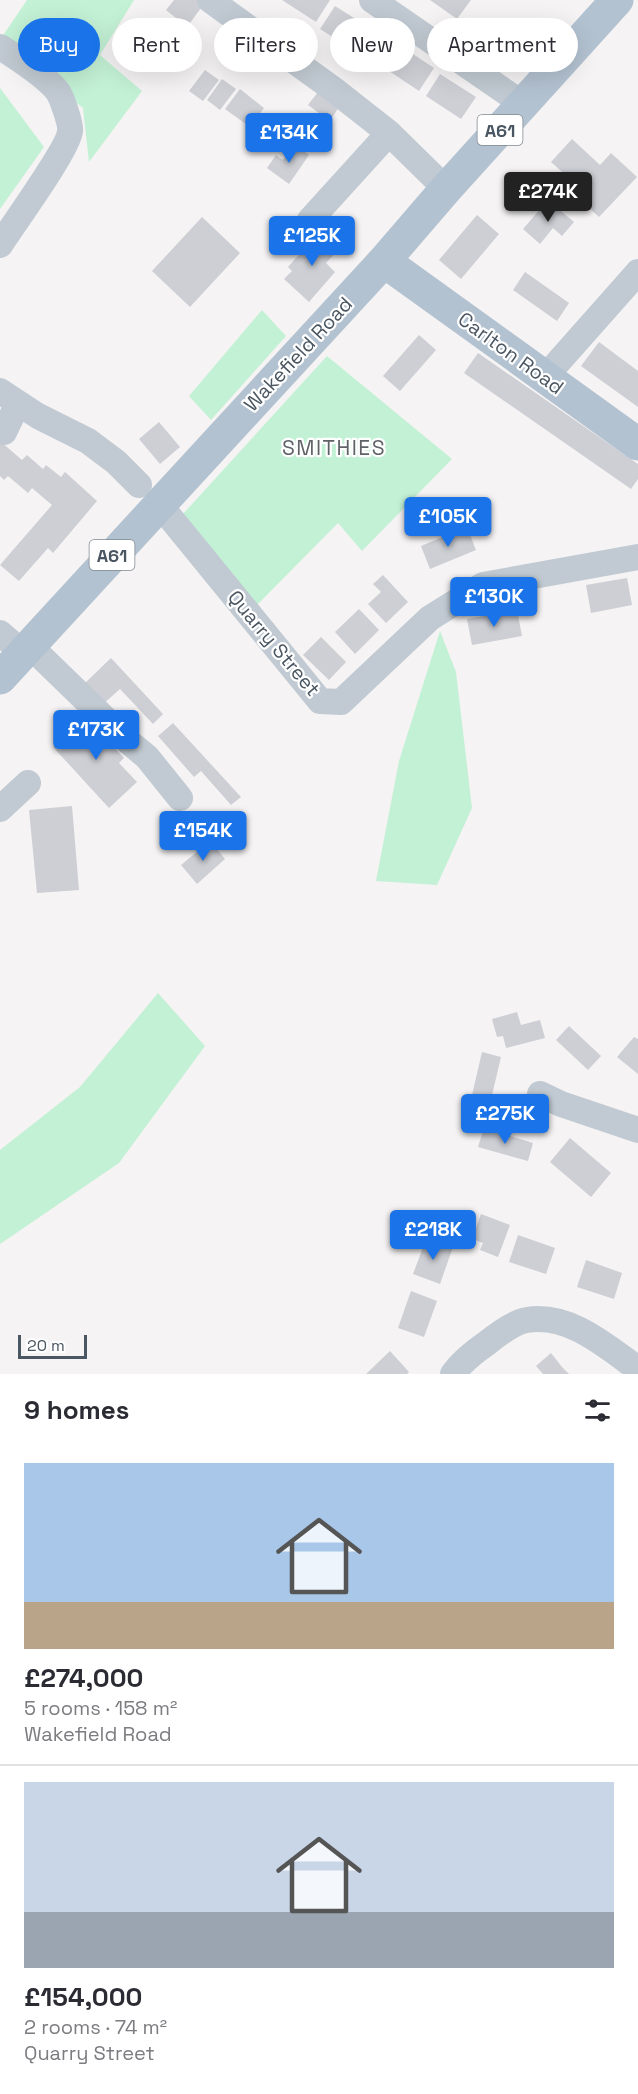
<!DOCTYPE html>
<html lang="en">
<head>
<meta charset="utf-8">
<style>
  :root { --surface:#fff; --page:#f7f7f7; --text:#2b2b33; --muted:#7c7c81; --line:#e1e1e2; --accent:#1a73e8 }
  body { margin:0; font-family:"Space Grotesk",sans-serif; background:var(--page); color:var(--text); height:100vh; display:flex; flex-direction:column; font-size:22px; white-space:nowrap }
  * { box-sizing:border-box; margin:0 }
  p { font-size:20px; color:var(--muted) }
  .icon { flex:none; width:33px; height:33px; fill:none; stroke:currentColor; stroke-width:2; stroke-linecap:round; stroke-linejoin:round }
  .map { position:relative; height:1374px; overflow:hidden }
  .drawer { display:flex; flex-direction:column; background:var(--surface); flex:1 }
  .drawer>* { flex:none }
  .hud { position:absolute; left:18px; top:18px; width:603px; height:54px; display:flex; gap:12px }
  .scale { position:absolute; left:18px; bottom:15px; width:69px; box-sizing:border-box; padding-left:6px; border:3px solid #4a5661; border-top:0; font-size:16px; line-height:21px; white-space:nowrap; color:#4a5661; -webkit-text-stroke:4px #fff; paint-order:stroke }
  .price { position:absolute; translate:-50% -51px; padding:0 14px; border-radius:6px; background:var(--accent); color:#fff; font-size:20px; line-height:39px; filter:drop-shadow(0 2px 3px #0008) }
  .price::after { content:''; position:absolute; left:50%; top:36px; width:18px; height:14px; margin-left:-9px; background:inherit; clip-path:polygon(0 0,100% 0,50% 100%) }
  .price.on { background:#222; color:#fff }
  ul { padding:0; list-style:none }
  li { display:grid; align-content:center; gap:12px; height:318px; padding:0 24px }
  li+li { border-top:2px solid var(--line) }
  li span { display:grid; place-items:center; height:186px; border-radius:0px; color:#555 }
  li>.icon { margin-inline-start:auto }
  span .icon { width:108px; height:108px; fill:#fffc; stroke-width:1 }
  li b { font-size:26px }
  h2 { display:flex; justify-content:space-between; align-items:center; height:72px; padding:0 24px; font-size:26px }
  .pill { padding:0 21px; border-radius:27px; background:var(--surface); box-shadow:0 6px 24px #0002; font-size:21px; line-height:54px }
  .pill.on { background:var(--accent); color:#fff }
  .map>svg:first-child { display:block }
</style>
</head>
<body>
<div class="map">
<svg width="638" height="1374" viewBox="0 0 638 1374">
  <rect width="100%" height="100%" fill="#f5f3f3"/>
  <!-- green -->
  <path fill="#c3f1d5" d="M 27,0 L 134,0 L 100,55 L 142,91 L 89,162 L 83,108 L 0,40 Z
    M 0,88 L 44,147 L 0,209 Z
    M 262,310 L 286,336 L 211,420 L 189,396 Z
    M 327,356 L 452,459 L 362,551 L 338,523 L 255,607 L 183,514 Z
    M 440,631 L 456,672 L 472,808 L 437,885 L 376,881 L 399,761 Z
    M 158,993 L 205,1046 L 119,1163 L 0,1244 L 0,1150 L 80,1087 Z"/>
  <!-- building -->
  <path fill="#cdcfd5" d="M 174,0 L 199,0 L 204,4 L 187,27 L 166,10 Z
    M 282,0 L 330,0 L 316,22 Z
    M 430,0 L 471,0 L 457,19 Z
    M 335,6 L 381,35 L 366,58 L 320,29 Z
    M 161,24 L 183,39 L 173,53 L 152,37 Z
    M 148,36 L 169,52 L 159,65 L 138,50 Z
    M 389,38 L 434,68 L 419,91 L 374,61 Z
    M 205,70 L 219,80 L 203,101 L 189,91 Z
    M 440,74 L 476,97 L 461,119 L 426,96 Z
    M 222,79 L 236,89 L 220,110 L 207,100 Z
    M 240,89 L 264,108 L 250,127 L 225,109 Z
    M 318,92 L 339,107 L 330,121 L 308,105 Z
    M 302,119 L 323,134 L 314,148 L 292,132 Z
    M 572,139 L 600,165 L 611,153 L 637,177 L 599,217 L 574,194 L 580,188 L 551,162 Z
    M 294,144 L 309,155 L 289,184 L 267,168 L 276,155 L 283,160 Z
    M 548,200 L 574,222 L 562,236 L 553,228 L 540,244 L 523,229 Z
    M 477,215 L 499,234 L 461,279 L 439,260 Z
    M 202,217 L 240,253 L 190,307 L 152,271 Z
    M 320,231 L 339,249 L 326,263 L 335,272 L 309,302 L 284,279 L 292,271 L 288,267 Z
    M 525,272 L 569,303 L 557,321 L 513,290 Z
    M 419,335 L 436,350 L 400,391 L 383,376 Z
    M 599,342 L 638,371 L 638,407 L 581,366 Z
    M 478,353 L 638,464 L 638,479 L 631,489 L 464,373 Z
    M 159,422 L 180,447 L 160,464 L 139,439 Z
    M 0,441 L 22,460 L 27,455 L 43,469 L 46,465 L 61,477 L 65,472 L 97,501 L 53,553 L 48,548 L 19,581 L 0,565 L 52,505 L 32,488 L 28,493 L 8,476 L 4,480 L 0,476 Z
    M 467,527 L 476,550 L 430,569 L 421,546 Z
    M 383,575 L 408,602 L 386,623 L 368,604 L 381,592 L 373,584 Z
    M 627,578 L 632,605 L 591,613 L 586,585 Z
    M 359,609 L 379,630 L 355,654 L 335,632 Z
    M 517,610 L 522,636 L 472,645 L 467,619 Z
    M 321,637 L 346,662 L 329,680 L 303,655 Z
    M 111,658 L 163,714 L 153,724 L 120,689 L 102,705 L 83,685 Z
    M 93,711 L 102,734 L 124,758 L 119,763 L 137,782 L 109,808 L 53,747 Z
    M 173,723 L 241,797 L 231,805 L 201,771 L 194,777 L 158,736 Z
    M 72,806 L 79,890 L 37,893 L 29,810 Z
    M 210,841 L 225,859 L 197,884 L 181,865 Z
    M 517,1012 L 521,1025 L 540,1020 L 545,1038 L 506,1048 L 503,1036 L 497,1037 L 492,1019 Z
    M 569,1026 L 601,1056 L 588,1070 L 556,1040 Z
    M 634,1037 L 638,1039 L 638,1074 L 617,1057 Z
    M 482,1052 L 501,1057 L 488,1112 L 469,1108 Z
    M 484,1128 L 533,1143 L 528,1161 L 478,1147 Z
    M 570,1138 L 611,1173 L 591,1197 L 550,1162 Z
    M 481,1214 L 510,1225 L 498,1257 L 480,1250 L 483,1243 L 472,1239 Z
    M 518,1235 L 555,1248 L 546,1274 L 509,1262 Z
    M 427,1237 L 453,1247 L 440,1284 L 413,1274 Z
    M 586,1260 L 622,1273 L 614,1299 L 577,1287 Z
    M 411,1291 L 437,1301 L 424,1337 L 398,1328 Z
    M 390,1351 L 409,1372 L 407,1374 L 366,1374 Z
    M 551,1353 L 562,1367 L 569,1374 L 543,1374 L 536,1366 Z"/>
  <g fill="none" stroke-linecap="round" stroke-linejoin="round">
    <!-- minor -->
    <path stroke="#c1cad2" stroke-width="26" d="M 210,0 L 333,89 L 389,133 L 446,189
      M 372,0 L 523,104
      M 0,47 C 15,56 48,78 58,92 C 62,98 71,124 70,131 C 69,148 12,226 0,245
      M 310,220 L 389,133
      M 545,377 L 638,272
      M 0,391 L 38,416 L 88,441 L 116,462 L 139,485
      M 4,432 L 18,403
      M 160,505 L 320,701 L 341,702 L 430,618 L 483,585 L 638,557
      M 0,633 L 23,653
      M 30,646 L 130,743 L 147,757 L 180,798
      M 0,809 L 28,783
      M 540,1094 L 561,1104 L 638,1130
      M 453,1374 C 462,1361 474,1352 487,1343 C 497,1335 514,1322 527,1320 C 569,1313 606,1346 638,1369"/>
    <!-- major -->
    <path stroke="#b3c2d1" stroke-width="33" d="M 384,261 L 638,444
      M 0,678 L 384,261 L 446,189 L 617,0"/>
  </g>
  <g text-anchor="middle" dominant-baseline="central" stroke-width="4.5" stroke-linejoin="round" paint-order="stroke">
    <!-- shield labels -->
    <g fill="#fff" stroke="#808990" stroke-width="1.5">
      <rect x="477.5" y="115" width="45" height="30" rx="4.5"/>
      <rect x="89.5" y="540" width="45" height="30" rx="4.5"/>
    </g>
    <g font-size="18" font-weight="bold" fill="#4a5661">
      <text x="500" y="130">A61</text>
      <text x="112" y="555">A61</text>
    </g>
    <!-- street labels -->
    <g font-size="20" fill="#4a5661" stroke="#fff">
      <text transform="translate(511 353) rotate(36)">Carlton Road</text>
      <text transform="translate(298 354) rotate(-47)">Wakefield Road</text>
      <text transform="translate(274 643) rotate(50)">Quarry Street</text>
    </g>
    <!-- neighbourhood labels -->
    <g font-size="21" letter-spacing="1.5" fill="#5f6368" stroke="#fff">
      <text x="334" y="447">SMITHIES</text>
    </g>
  </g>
</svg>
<div class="scale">20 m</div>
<b class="price" style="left:289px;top:164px">£134K</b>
<b class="price on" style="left:548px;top:223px">£274K</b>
<b class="price" style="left:312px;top:267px">£125K</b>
<b class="price" style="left:448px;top:548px">£105K</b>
<b class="price" style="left:494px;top:628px">£130K</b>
<b class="price" style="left:96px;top:761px">£173K</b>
<b class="price" style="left:203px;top:862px">£154K</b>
<b class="price" style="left:505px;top:1145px">£275K</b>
<b class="price" style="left:433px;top:1261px">£218K</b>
<div class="hud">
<a class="pill on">Buy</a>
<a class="pill">Rent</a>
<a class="pill">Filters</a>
<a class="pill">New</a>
<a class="pill">Apartment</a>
</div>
</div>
<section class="drawer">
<h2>9 homes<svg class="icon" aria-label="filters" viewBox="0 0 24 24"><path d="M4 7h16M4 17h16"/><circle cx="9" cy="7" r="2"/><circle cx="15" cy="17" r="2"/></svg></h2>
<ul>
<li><span style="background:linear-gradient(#a9c7e8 75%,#b9a48a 0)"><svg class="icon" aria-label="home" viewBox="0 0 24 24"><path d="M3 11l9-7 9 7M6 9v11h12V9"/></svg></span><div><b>£274,000</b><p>5 rooms · 158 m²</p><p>Wakefield Road</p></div></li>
<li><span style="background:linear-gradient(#c9d6e8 70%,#9aa5b1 0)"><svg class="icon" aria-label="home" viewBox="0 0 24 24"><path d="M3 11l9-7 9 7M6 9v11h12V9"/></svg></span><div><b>£154,000</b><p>2 rooms · 74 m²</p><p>Quarry Street</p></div></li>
</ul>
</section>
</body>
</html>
